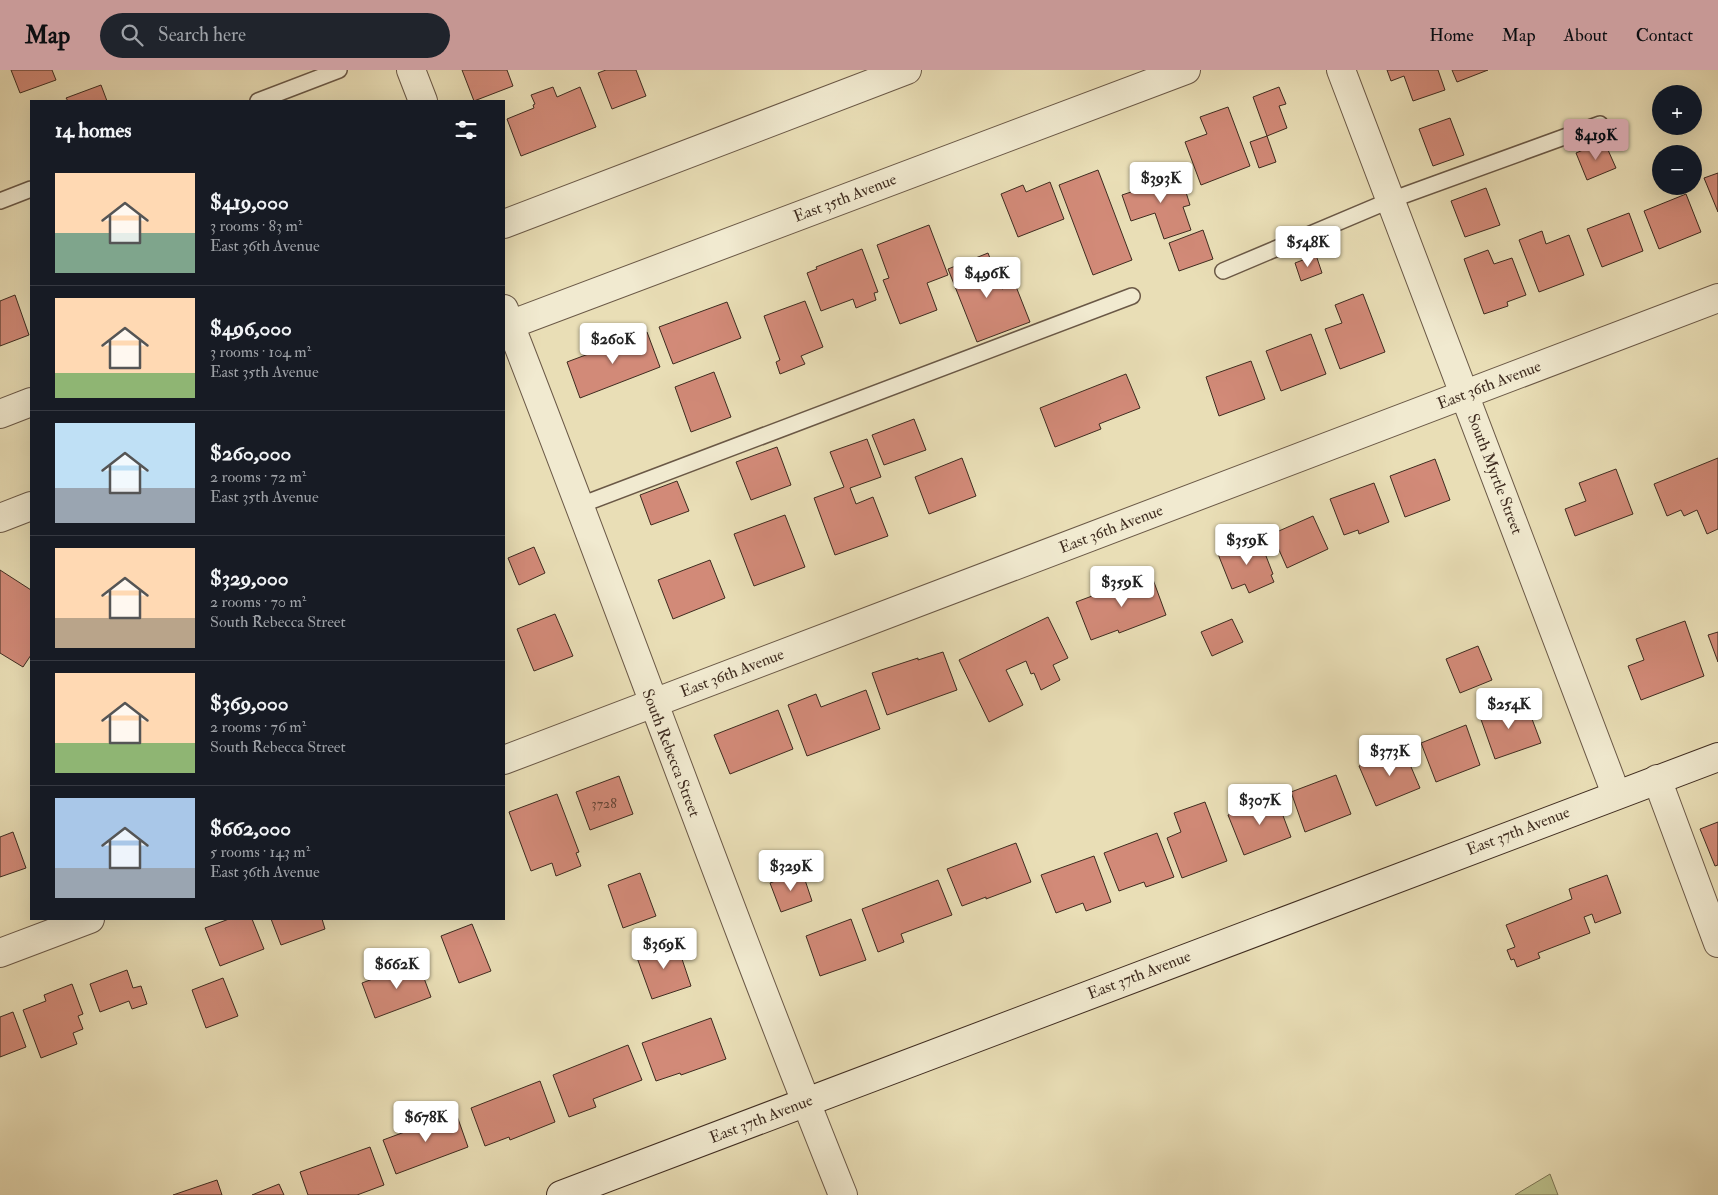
<!DOCTYPE html>
<html lang="en">
<head>
<meta charset="utf-8">
<style>
  :root { --surface:#171b24; --page:#20242c; --text:#f1f3f6; --muted:#9ea1a6; --line:#363941; --accent:#c59692 }
  body { margin:0; font-family:"IM FELL Double Pica",serif; background:var(--page); color:var(--text); height:100vh; display:flex; flex-direction:column; font-size:19px; white-space:nowrap }
  * { box-sizing:border-box; margin:0 }
  p { font-size:16px; color:var(--muted) }
  .icon { flex:none; width:28px; height:28px; fill:none; stroke:currentColor; stroke-width:2; stroke-linecap:round; stroke-linejoin:round }
  .map { position:relative; flex:1; overflow:hidden }
  .drawer { position:absolute; left:30px; top:30px; width:475px; height:820px; display:flex; flex-direction:column; background:var(--surface); border-radius:0px; box-shadow:0 5px 20px #0002 }
  .drawer>* { flex:none }
  .buttons { position:absolute; left:1652px; top:15px; display:grid; gap:10px }
  .buttons a { display:grid; place-items:center; width:50px; height:50px; border-radius:50%; background:var(--surface); box-shadow:0 5px 20px #0002; font-size:25px }
  .price { position:absolute; translate:-50% -42px; padding:0 11px; border-radius:5px; background:#fff; color:#222; font-size:16px; line-height:32px; filter:drop-shadow(0 1px 2px #0008) }
  .price::after { content:''; position:absolute; left:50%; top:30px; width:15px; height:11px; margin-left:-8px; background:inherit; clip-path:polygon(0 0,100% 0,50% 100%) }
  .price.selected { background:var(--accent); color:#111 }
  ul { padding:0; list-style:none }
  li { display:flex; align-items:center; gap:15px; height:125px; padding:0 25px }
  li+li { border-top:1px solid var(--line) }
  li span { display:grid; place-items:center; flex:none; width:140px; height:100px; border-radius:0px; color:#555 }
  li>.icon { margin-inline-start:auto }
  span .icon { width:60px; height:60px; fill:#fffc; stroke-width:1 }
  li b { font-size:21px }
  h2 { display:flex; justify-content:space-between; align-items:center; height:60px; padding:0 25px; font-size:21px }
  header { display:flex; align-items:center; gap:30px; box-sizing:border-box; height:70px; padding:0 25px; background:var(--accent); color:#111 }
  header strong { font-size:24px }
  nav { display:flex; gap:28px; margin-inline-start:auto; font-size:18px }
  .search { width:350px; height:45px; background:var(--page); display:flex; align-items:center; gap:12px; box-sizing:border-box; padding:0 18px; border-radius:28px; color:var(--muted); font-size:19px }
  .map>svg:first-child { display:block }
</style>
</head>
<body>
<header>
<strong>Map</strong>
<div class="search"><svg class="icon" aria-label="search" viewBox="0 0 24 24"><circle cx="10" cy="10" r="6"/><path d="M15 15l6 6"/></svg>Search here</div>
<nav><a>Home</a><a>Map</a><a>About</a><a>Contact</a></nav>
</header>
<div class="map">
<svg width="1718" height="1125" viewBox="0 0 1718 1125">
  <rect width="100%" height="100%" fill="#e9deb6"/>
  <filter id="stains"><feTurbulence type="fractalNoise" baseFrequency=".004" numOctaves="4"/><feColorMatrix values="0 0 0 0 .2 0 0 0 0 .09 0 0 0 0 .02 0 0 0 .5 -.17"/></filter>
  <radialGradient id="worn" r=".72"><stop offset=".6" stop-color="#630" stop-opacity="0"/><stop offset="1" stop-color="#630" stop-opacity=".3"/></radialGradient>
  <!-- green -->
  <path fill="#bbc08b" stroke="#7d7656" d="M 1550,1104 L 1558,1125 L 1515,1125 Z"/>
  <!-- building -->
  <path fill="#d28a78" stroke="#3f2c20" d="M 11,0 L 52,0 L 56,10 L 20,23 Z
    M 462,0 L 507,0 L 513,16 L 474,31 Z
    M 606,0 L 636,0 L 646,26 L 612,39 L 598,3 Z
    M 1387,0 L 1438,0 L 1445,20 L 1413,31 L 1404,6 L 1391,11 Z
    M 1452,0 L 1488,0 L 1457,12 Z
    M 101,15 L 107,31 L 68,31 L 66,28 Z
    M 553,17 L 557,27 L 580,17 L 596,57 L 521,86 L 507,49 L 534,38 L 533,35 L 535,34 L 531,25 Z
    M 1279,17 L 1286,34 L 1279,36 L 1287,58 L 1267,66 L 1253,27 Z
    M 1228,37 L 1250,96 L 1201,115 L 1185,72 L 1207,64 L 1200,47 Z
    M 1450,48 L 1464,85 L 1433,96 L 1419,59 Z
    M 1267,66 L 1276,92 L 1259,98 L 1250,72 Z
    M 1604,71 L 1616,98 L 1587,110 L 1576,83 Z
    M 1170,99 L 1177,119 L 1184,116 L 1190,135 L 1183,137 L 1191,160 L 1164,169 L 1155,143 L 1131,151 L 1122,125 L 1146,117 L 1143,109 Z
    M 1098,100 L 1132,190 L 1093,205 L 1059,115 Z
    M 1718,103 L 1718,142 L 1704,108 Z
    M 1050,112 L 1064,149 L 1018,167 L 1001,124 L 1023,115 L 1026,122 Z
    M 1486,118 L 1500,155 L 1465,167 L 1451,131 Z
    M 1686,124 L 1701,162 L 1659,179 L 1644,141 Z
    M 1629,143 L 1643,181 L 1602,197 L 1587,159 Z
    M 929,155 L 948,205 L 927,213 L 937,240 L 900,254 L 883,210 L 889,208 L 877,175 Z
    M 1203,160 L 1213,189 L 1179,201 L 1169,173 Z
    M 1542,161 L 1546,174 L 1569,165 L 1584,205 L 1539,222 L 1519,170 Z
    M 862,179 L 878,222 L 874,223 L 876,230 L 856,238 L 853,229 L 821,241 L 807,203 L 817,199 L 816,197 Z
    M 1488,180 L 1494,194 L 1512,188 L 1526,225 L 1507,232 L 1508,236 L 1484,244 L 1464,189 Z
    M 988,183 L 1002,219 L 1015,214 L 1030,252 L 977,272 L 948,199 Z
    M 1316,185 L 1322,203 L 1301,211 L 1295,193 Z
    M 1363,224 L 1385,282 L 1340,299 L 1325,259 L 1342,253 L 1335,235 Z
    M 15,225 L 29,265 L 0,276 L 0,231 Z
    M 805,231 L 823,277 L 801,286 L 805,294 L 780,304 L 776,292 L 780,290 L 764,246 Z
    M 727,232 L 741,268 L 673,294 L 659,257 Z
    M 647,262 L 660,297 L 580,328 L 567,292 Z
    M 1311,264 L 1326,304 L 1281,321 L 1266,281 Z
    M 1251,291 L 1265,329 L 1219,346 L 1206,307 Z
    M 714,302 L 731,347 L 691,362 L 675,317 Z
    M 1126,304 L 1140,338 L 1099,354 L 1101,359 L 1055,377 L 1040,338 Z
    M 914,349 L 926,380 L 884,395 L 872,365 Z
    M 867,369 L 881,407 L 850,418 L 856,434 L 873,427 L 888,466 L 835,485 L 814,428 L 844,417 L 830,382 Z
    M 777,377 L 791,415 L 751,430 L 736,392 Z
    M 962,388 L 976,426 L 929,444 L 915,407 Z
    M 1718,388 L 1718,459 L 1707,464 L 1697,440 L 1684,446 L 1681,440 L 1667,446 L 1654,414 Z
    M 1435,389 L 1450,430 L 1405,447 L 1390,406 Z
    M 1616,399 L 1633,444 L 1575,466 L 1565,439 L 1586,431 L 1579,413 Z
    M 677,411 L 689,441 L 651,455 L 640,425 Z
    M 1374,413 L 1389,452 L 1359,464 L 1358,460 L 1344,465 L 1330,429 Z
    M 785,445 L 805,497 L 754,516 L 734,464 Z
    M 1313,446 L 1328,479 L 1287,498 L 1272,464 Z
    M 1259,468 L 1273,504 L 1271,505 L 1274,512 L 1249,523 L 1245,514 L 1232,519 L 1218,484 Z
    M 534,477 L 545,503 L 519,515 L 508,488 Z
    M 710,490 L 725,528 L 673,549 L 658,510 Z
    M 0,500 L 31,520 L 31,585 L 23,597 L 0,583 Z
    M 1151,504 L 1166,545 L 1119,563 L 1118,560 L 1091,570 L 1076,532 Z
    M 555,544 L 573,586 L 534,601 L 517,559 Z
    M 1048,547 L 1068,588 L 1053,595 L 1060,610 L 1041,620 L 1034,603 L 1031,604 L 1026,591 L 1006,600 L 1023,635 L 989,652 L 959,590 Z
    M 1232,549 L 1243,572 L 1212,586 L 1201,562 Z
    M 1685,551 L 1704,606 L 1641,630 L 1628,596 L 1644,590 L 1636,569 Z
    M 1718,562 L 1718,592 L 1708,565 Z
    M 1478,576 L 1492,610 L 1460,623 L 1446,589 Z
    M 943,582 L 957,620 L 887,645 L 872,603 L 918,588 L 918,590 Z
    M 866,620 L 880,659 L 807,686 L 788,635 L 816,624 L 821,637 Z
    M 1526,633 L 1541,673 L 1495,689 L 1478,641 L 1493,636 L 1496,644 Z
    M 778,640 L 793,679 L 730,704 L 714,665 Z
    M 1466,655 L 1480,695 L 1436,712 L 1421,673 Z
    M 1403,678 L 1420,718 L 1376,736 L 1359,696 Z
    M 1336,705 L 1351,744 L 1305,762 L 1291,722 Z
    M 619,706 L 633,744 L 590,760 L 576,722 Z
    M 557,724 L 579,782 L 576,783 L 581,796 L 556,806 L 552,793 L 531,801 L 509,742 Z
    M 1276,727 L 1291,767 L 1244,785 L 1228,745 Z
    M 1205,732 L 1227,791 L 1182,808 L 1167,768 L 1181,762 L 1174,743 Z
    M 1718,752 L 1718,795 L 1715,796 L 1700,759 Z
    M 13,762 L 26,798 L 0,807 L 0,767 Z
    M 1157,763 L 1174,807 L 1146,817 L 1144,812 L 1119,821 L 1104,783 Z
    M 1016,773 L 1031,812 L 986,829 L 986,827 L 962,836 L 947,799 Z
    M 1094,786 L 1111,832 L 1086,841 L 1083,833 L 1056,843 L 1041,805 Z
    M 802,801 L 812,831 L 781,842 L 770,813 Z
    M 640,803 L 656,846 L 623,858 L 608,815 Z
    M 1607,805 L 1621,843 L 1595,853 L 1592,844 L 1584,847 L 1590,863 L 1538,883 L 1540,888 L 1517,897 L 1514,889 L 1511,890 L 1507,880 L 1515,877 L 1506,855 L 1572,829 L 1569,819 Z
    M 938,810 L 952,845 L 901,864 L 904,872 L 878,882 L 862,839 Z
    M 229,849 L 252,849 L 264,879 L 220,896 L 205,858 Z
    M 271,849 L 322,849 L 325,859 L 281,875 Z
    M 851,849 L 866,890 L 820,906 L 806,866 Z
    M 472,854 L 491,901 L 459,913 L 441,866 Z
    M 676,871 L 691,916 L 652,929 L 636,885 Z
    M 418,892 L 431,927 L 375,948 L 362,913 Z
    M 127,900 L 133,918 L 141,916 L 147,934 L 132,939 L 129,931 L 100,942 L 90,914 Z
    M 223,908 L 238,946 L 206,958 L 192,920 Z
    M 72,914 L 83,944 L 78,946 L 83,959 L 73,963 L 77,974 L 41,988 L 23,940 L 46,931 L 44,925 Z
    M 13,942 L 26,977 L 0,987 L 0,947 Z
    M 711,948 L 726,989 L 681,1005 L 680,1003 L 656,1011 L 642,973 Z
    M 628,975 L 642,1010 L 593,1029 L 596,1037 L 569,1047 L 553,1005 Z
    M 540,1011 L 555,1052 L 510,1070 L 509,1067 L 485,1076 L 471,1038 Z
    M 456,1043 L 468,1077 L 396,1104 L 383,1070 Z
    M 370,1077 L 384,1115 L 357,1125 L 308,1125 L 300,1102 Z
    M 217,1110 L 222,1125 L 173,1125 Z
    M 279,1114 L 284,1125 L 252,1125 Z"/>
  <g fill="none" stroke-linecap="round" stroke-linejoin="round">
    <!-- lane casing -->
    <g stroke="#6a5846" stroke-width="18">
      <path id="lane" d="M 258,31 L 339,0
        M 0,131 L 31,119
        M 1223,201 L 1391,130 L 1600,54
        M 578,436 L 1132,226"/>
    </g>
    <!-- street casing -->
    <g stroke="#6a5846" stroke-width="30">
      <path id="street" d="M 411,0 L 423,31
        M 1341,0 L 1616,724
        M 504,154 L 907,0
        M 504,239 C 619,533 725,832 843,1125
        M 504,257 L 1186,0
        M 0,344 L 31,332
        M 0,448 L 31,436
        M 504,690 L 1718,228
        M 1657,709 L 1718,873
        M 0,883 L 90,849"/>
    </g>
    <!-- secondary casing -->
    <g stroke="#3f2c20" stroke-width="30">
      <path id="secondary" d="M 561,1125 L 1718,687"/>
    </g>
    <!-- lane -->
    <use href="#lane" stroke="#f1ead0" stroke-width="15"/>
    <!-- street -->
    <use href="#street" stroke="#f1ead0" stroke-width="28"/>
    <!-- secondary -->
    <use href="#secondary" stroke="#f1ead0" stroke-width="28"/>
  </g>
  <g text-anchor="middle" dominant-baseline="central" stroke-width="4" stroke-linejoin="round" paint-order="stroke">
    <!-- number labels -->
    <g font-size="14" fill="#644436">
      <text x="604" y="733">3728</text>
    </g>
    <!-- street labels -->
    <g font-size="16" fill="#3f2c20" stroke="#f1ead0">
      <text transform="translate(845 128) rotate(-21)">East 35th Avenue</text>
      <text transform="translate(1489 315) rotate(-21)">East 36th Avenue</text>
      <text transform="translate(1495 404) rotate(69)">South Myrtle Street</text>
      <text transform="translate(1111 459) rotate(-21)">East 36th Avenue</text>
      <text transform="translate(732 603) rotate(-21)">East 36th Avenue</text>
      <text transform="translate(671 683) rotate(69)">South Rebecca Street</text>
      <text transform="translate(1518 761) rotate(-21)">East 37th Avenue</text>
      <text transform="translate(1139 905) rotate(-21)">East 37th Avenue</text>
      <text transform="translate(761 1049) rotate(-21)">East 37th Avenue</text>
    </g>
  </g>
  <rect width="100%" height="100%" filter="url(#stains)"/>
  <rect width="100%" height="100%" fill="url(#worn)"/>
</svg>
<div class="buttons">
<a>+</a>
<a>−</a>
</div>
<b class="price selected" style="left:1596px;top:91px">$419K</b>
<b class="price" style="left:1161px;top:134px">$393K</b>
<b class="price" style="left:1308px;top:198px">$548K</b>
<b class="price" style="left:987px;top:229px">$496K</b>
<b class="price" style="left:613px;top:295px">$260K</b>
<b class="price" style="left:1247px;top:496px">$359K</b>
<b class="price" style="left:1122px;top:538px">$359K</b>
<b class="price" style="left:1509px;top:660px">$254K</b>
<b class="price" style="left:1390px;top:707px">$373K</b>
<b class="price" style="left:1260px;top:756px">$307K</b>
<b class="price" style="left:791px;top:822px">$329K</b>
<b class="price" style="left:664px;top:900px">$369K</b>
<b class="price" style="left:397px;top:920px">$662K</b>
<b class="price" style="left:426px;top:1073px">$678K</b>
<section class="drawer">
<h2>14 homes<svg class="icon" aria-label="filters" viewBox="0 0 24 24"><path d="M4 7h16M4 17h16"/><circle cx="9" cy="7" r="2"/><circle cx="15" cy="17" r="2"/></svg></h2>
<ul>
<li><span style="background:linear-gradient(#ffd9b3 60%,#7fa58c 0)"><svg class="icon" aria-label="home" viewBox="0 0 24 24"><path d="M3 11l9-7 9 7M6 9v11h12V9"/></svg></span><div><b>$419,000</b><p>3 rooms · 83 m²</p><p>East 36th Avenue</p></div></li>
<li><span style="background:linear-gradient(#ffd9b3 75%,#8fb573 0)"><svg class="icon" aria-label="home" viewBox="0 0 24 24"><path d="M3 11l9-7 9 7M6 9v11h12V9"/></svg></span><div><b>$496,000</b><p>3 rooms · 104 m²</p><p>East 35th Avenue</p></div></li>
<li><span style="background:linear-gradient(#bfe0f5 65%,#9aa5b1 0)"><svg class="icon" aria-label="home" viewBox="0 0 24 24"><path d="M3 11l9-7 9 7M6 9v11h12V9"/></svg></span><div><b>$260,000</b><p>2 rooms · 72 m²</p><p>East 35th Avenue</p></div></li>
<li><span style="background:linear-gradient(#ffd9b3 70%,#b9a48a 0)"><svg class="icon" aria-label="home" viewBox="0 0 24 24"><path d="M3 11l9-7 9 7M6 9v11h12V9"/></svg></span><div><b>$329,000</b><p>2 rooms · 70 m²</p><p>South Rebecca Street</p></div></li>
<li><span style="background:linear-gradient(#ffd9b3 70%,#8fb573 0)"><svg class="icon" aria-label="home" viewBox="0 0 24 24"><path d="M3 11l9-7 9 7M6 9v11h12V9"/></svg></span><div><b>$369,000</b><p>2 rooms · 76 m²</p><p>South Rebecca Street</p></div></li>
<li><span style="background:linear-gradient(#a9c7e8 70%,#9aa5b1 0)"><svg class="icon" aria-label="home" viewBox="0 0 24 24"><path d="M3 11l9-7 9 7M6 9v11h12V9"/></svg></span><div><b>$662,000</b><p>5 rooms · 143 m²</p><p>East 36th Avenue</p></div></li>
</ul>
</section>
</div>
</body>
</html>
